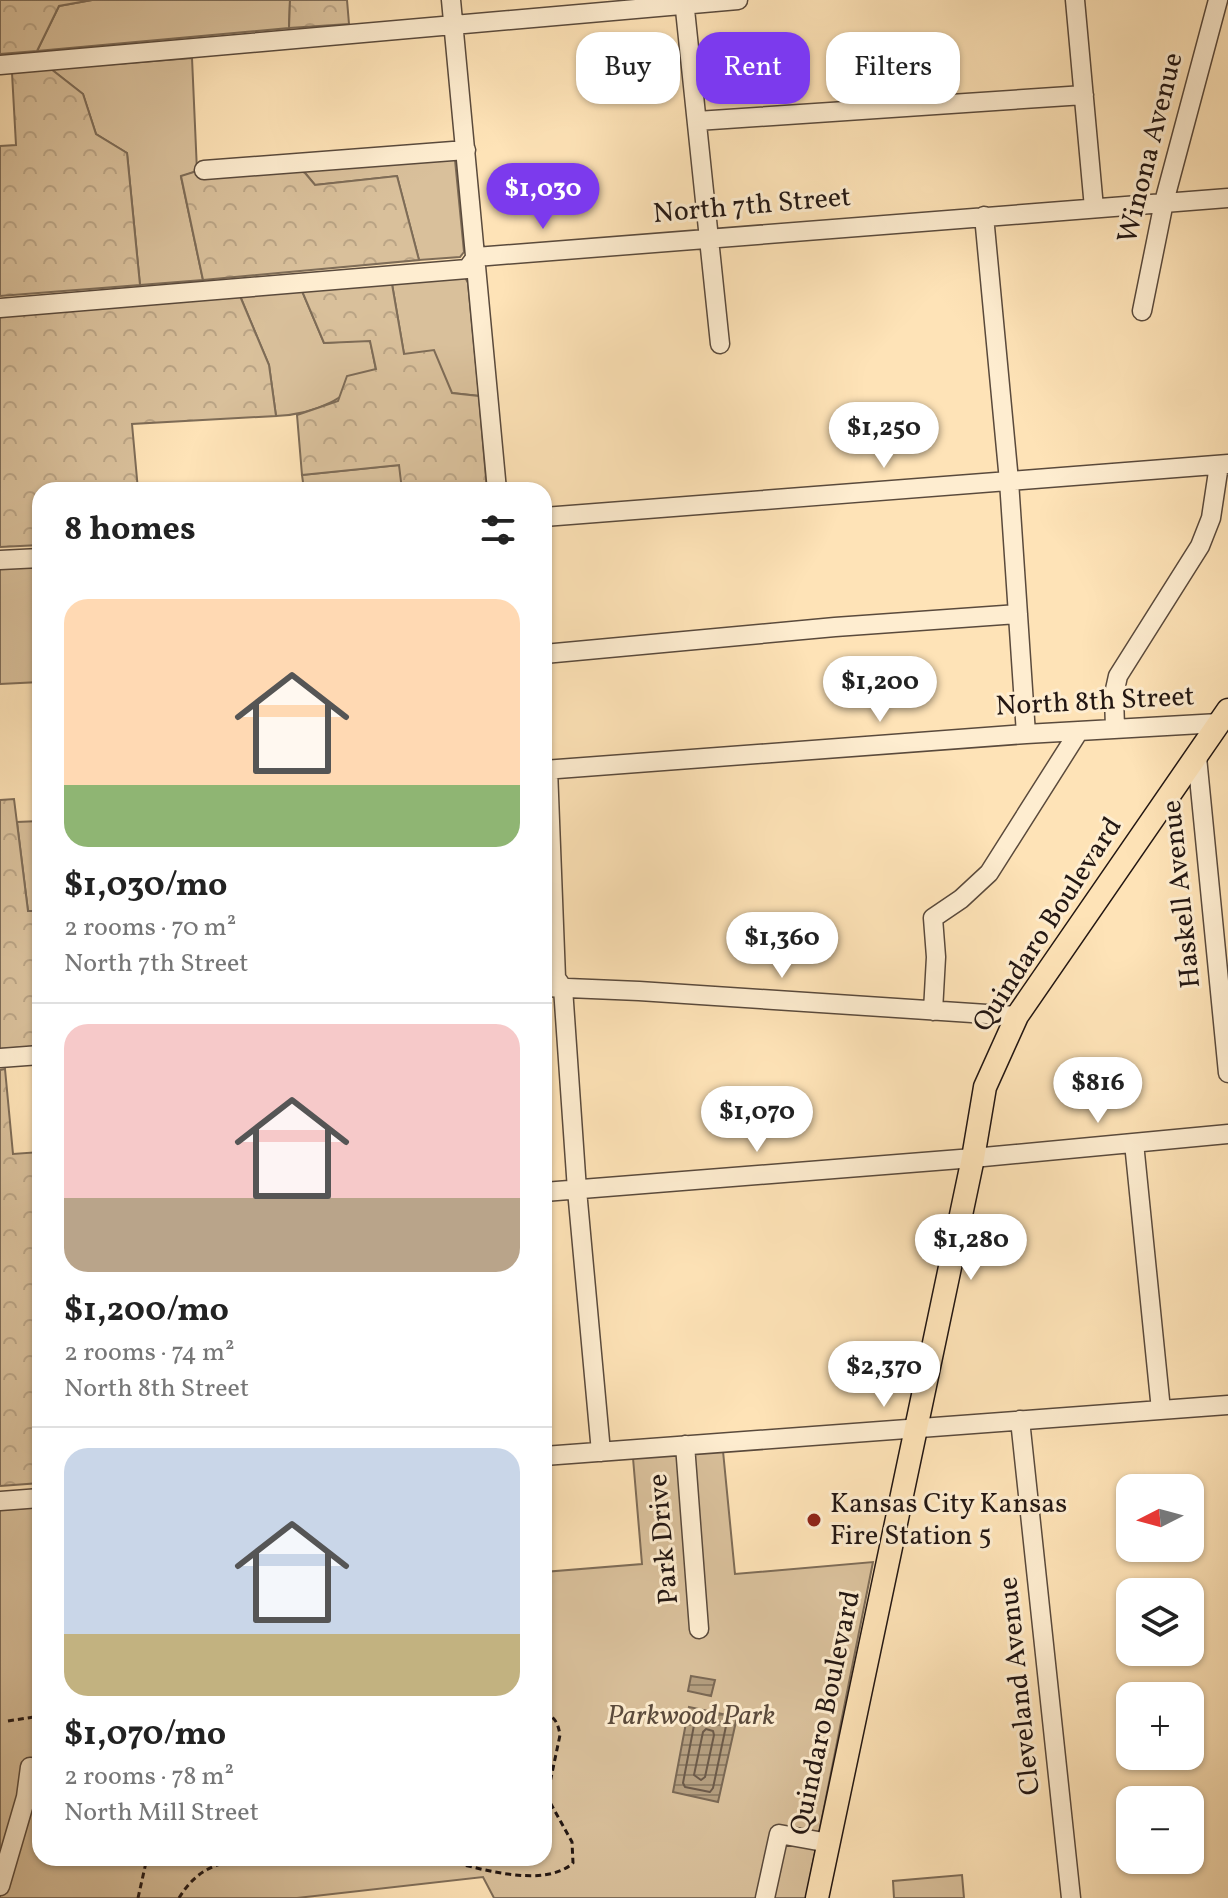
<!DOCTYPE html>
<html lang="en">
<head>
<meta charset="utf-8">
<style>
  :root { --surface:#fff; --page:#f6f6f6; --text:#222; --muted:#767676; --line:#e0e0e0; --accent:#7c3aed }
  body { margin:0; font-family:Vollkorn,serif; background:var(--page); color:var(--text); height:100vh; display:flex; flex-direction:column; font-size:30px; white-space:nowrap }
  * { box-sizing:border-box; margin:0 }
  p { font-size:26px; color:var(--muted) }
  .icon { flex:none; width:44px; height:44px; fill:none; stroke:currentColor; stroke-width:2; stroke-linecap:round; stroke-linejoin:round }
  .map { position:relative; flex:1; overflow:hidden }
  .side { position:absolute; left:32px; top:482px; width:520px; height:1384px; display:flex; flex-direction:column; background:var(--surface); border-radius:24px; box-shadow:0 2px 6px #0004 }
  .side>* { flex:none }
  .hud { position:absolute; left:576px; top:32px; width:532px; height:72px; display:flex; gap:16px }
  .needle { width:52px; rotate:264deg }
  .tools { position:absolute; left:1116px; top:1474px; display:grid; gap:16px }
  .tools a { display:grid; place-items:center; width:88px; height:88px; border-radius:16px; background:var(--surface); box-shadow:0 2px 6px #0004; font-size:40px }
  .price { position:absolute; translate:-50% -68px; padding:0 18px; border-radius:28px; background:#fff; color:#222; font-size:26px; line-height:52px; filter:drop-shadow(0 2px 4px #0008) }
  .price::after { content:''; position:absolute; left:50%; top:48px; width:24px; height:18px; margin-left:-12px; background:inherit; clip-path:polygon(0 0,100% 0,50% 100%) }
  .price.active { background:var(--accent); color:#fff }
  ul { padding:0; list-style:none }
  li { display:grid; align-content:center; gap:16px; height:424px; padding:0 32px }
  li+li { border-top:2px solid var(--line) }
  li span { display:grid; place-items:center; height:248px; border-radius:24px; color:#555 }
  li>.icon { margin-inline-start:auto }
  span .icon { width:144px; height:144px; fill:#fffc; stroke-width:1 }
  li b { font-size:34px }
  h2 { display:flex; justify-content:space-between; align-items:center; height:96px; padding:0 32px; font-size:34px }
  .pill { padding:0 28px; border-radius:24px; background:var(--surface); box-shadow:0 2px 6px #0004; font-size:28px; line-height:72px }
  .pill.active { background:var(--accent); color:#fff }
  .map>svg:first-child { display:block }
</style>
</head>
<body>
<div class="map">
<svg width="1228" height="1898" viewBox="0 0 1228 1898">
  <defs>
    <pattern id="forest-crowns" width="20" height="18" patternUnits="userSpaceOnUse" patternTransform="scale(2)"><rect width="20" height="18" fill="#d9c09b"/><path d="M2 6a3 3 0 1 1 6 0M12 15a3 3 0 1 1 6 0" fill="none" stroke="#baa485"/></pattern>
    <pattern id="water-rules" width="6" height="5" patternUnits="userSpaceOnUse" patternTransform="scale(2)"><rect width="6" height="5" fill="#b49e7f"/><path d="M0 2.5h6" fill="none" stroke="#928067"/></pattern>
  </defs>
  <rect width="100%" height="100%" fill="#fee3b7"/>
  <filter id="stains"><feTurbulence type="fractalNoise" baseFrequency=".0025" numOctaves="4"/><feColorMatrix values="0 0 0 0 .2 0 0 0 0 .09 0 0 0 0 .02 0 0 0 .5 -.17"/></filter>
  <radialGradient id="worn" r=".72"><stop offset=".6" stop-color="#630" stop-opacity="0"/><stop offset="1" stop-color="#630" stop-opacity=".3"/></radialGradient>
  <!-- green -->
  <path fill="#d9c09b" stroke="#7e6c57" stroke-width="2" d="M 92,0 L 290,0 L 289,28 L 37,51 L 59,6 Z
    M 192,58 L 197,171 L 181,177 L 203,280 L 140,285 L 127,153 L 96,134 L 83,94 L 51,69 Z
    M 446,156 L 455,160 L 464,252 L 460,257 L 419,260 L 397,176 L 315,185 L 300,167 Z
    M 465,277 L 468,283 L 479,396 L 452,393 L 404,354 L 392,284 Z
    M 302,291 L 324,343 L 370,340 L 376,370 C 342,398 321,414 276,416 L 269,365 L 240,296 Z
    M 400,465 L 402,490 L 304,490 L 302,475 Z
    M 30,567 L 38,571 L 40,682 L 0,684 L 0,569 Z
    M 40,821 L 40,911 L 28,911 L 17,822 Z
    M 723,1451 L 735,1574 L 873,1562 L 806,1898 L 494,1898 L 483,1877 L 297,1898 L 0,1898 L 0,1510 L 40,1507 L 40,1858 L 544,1858 L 544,1572 L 642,1564 L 633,1458 Z
    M 962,1875 L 964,1898 L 894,1898 L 893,1881 Z"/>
  <!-- forest -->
  <path fill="url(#forest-crowns)" stroke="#7e6c57" stroke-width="2" d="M 0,0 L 92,0 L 59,6 L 37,51 L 0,54 Z
    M 290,0 L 347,0 L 349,24 L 289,28 Z
    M 51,69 L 83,94 L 96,134 L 127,153 L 140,285 L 0,296 L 0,146 L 16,145 L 12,73 Z
    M 300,167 L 315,185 L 397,176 L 419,260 L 203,280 L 181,176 L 197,171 Z
    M 392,284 L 404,354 L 434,350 L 452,393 L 479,396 L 487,490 L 402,490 L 399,465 L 302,475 L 297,415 L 338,401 L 347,376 L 376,369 L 370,341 L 324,343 L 302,291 Z
    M 240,296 L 269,365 L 276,416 L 132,424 L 138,490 L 40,490 L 40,545 L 0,547 L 0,316 Z
    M 14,799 L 28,911 L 40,911 L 40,1046 L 0,1049 L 0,800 Z
    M 5,1069 L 13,1154 L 40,1152 L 40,1483 L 0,1486 L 0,1070 Z"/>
  <!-- water -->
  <path fill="url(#water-rules)" stroke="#7a6854" stroke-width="2" d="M 691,1676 L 715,1680 L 711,1696 L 688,1691 Z
    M 689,1707 L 737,1717 L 718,1802 L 673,1792 Z"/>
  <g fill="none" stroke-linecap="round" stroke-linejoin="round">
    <!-- shore -->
    <path stroke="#6c5a49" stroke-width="2" d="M 699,1718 L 724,1723 L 726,1726 L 713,1788 L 710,1792 L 685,1787 L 683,1783 L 695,1720 Z
      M 706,1729 L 713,1731 L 714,1735 L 705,1777 L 701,1780 L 694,1775 L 703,1732 Z"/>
    <!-- minor casing -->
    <g stroke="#5a4a3c" stroke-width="21">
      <path id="minor" d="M 451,0 L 497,490
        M 684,0 L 720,344
        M 1075,0 L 1094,208
        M 0,65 L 738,0
        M 697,121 L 1084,95
        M 204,170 L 466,150
        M 984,216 L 1009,481 L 1026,734
        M 0,308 L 467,269 L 476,257 L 1228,198
        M 1142,311 L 1164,202 L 1218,0
        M 544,517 L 1228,464
        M 0,560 L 40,558
        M 544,654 L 835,627 L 1018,614
        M 1115,729 L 1114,694 L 1118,676 L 1200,546 L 1211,518 L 1219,465
        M 1197,757 L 1228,1073
        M 548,769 L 556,978 L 563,988 L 577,1190 L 601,1452
        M 544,770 L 1026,734 L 1219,723
        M 544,987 L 639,991 L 1017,1016
        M 933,1011 L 936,957 L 933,918 L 961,899 L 989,873 L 1079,731
        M 0,1058 L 40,1055
        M 1134,1143 L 1161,1410
        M 544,1192 L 973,1158 L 1228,1134
        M 1020,1420 L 1071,1898
        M 685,1445 L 699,1629
        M 544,1456 L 1228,1405
        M 0,1501 L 40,1498
        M 0,1886 L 26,1797 L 30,1767
        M 765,1898 L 779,1834 L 829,1843"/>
    </g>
    <!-- major casing -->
    <g stroke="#231713" stroke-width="25">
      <path id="major" d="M 817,1898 L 973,1158 L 985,1087 L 1017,1016 L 1228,710"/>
    </g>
    <!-- path -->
    <path stroke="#231713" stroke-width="3" stroke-dasharray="6 4" stroke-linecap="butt" d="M 8,1721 L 40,1716
      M 273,1858 L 309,1860 L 328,1858
      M 437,1858 C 474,1867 543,1890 573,1863 L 572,1842 L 547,1797 L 560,1735 C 558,1723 555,1717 544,1712
      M 138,1898 L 147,1858
      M 179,1898 C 197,1868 220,1861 254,1858"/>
    <!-- minor -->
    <use href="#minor" stroke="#feedd0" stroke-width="18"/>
    <!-- major -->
    <use href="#major" stroke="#fee3b7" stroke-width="22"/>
  </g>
  <!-- markers -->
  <circle fill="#8f2418" stroke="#feedd0" stroke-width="3" cx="814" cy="1520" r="8"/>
  <g text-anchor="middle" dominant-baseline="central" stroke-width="6" stroke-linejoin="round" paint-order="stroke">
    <!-- street labels -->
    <g font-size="28" fill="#231713" stroke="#feedd0">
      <text transform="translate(1151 148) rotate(-76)">Winona Avenue</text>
      <text transform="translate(752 206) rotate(-5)">North 7th Street</text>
      <text transform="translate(1095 702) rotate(-3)">North 8th Street</text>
      <text transform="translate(1182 894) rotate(-96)">Haskell Avenue</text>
      <text transform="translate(1048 925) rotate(-57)">Quindaro Boulevard</text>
      <text transform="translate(664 1539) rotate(-95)">Park Drive</text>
      <text transform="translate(1020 1686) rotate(-96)">Cleveland Avenue</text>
      <text transform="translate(826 1713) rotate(-78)">Quindaro Boulevard</text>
    </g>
    <!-- poi labels -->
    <g font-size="28" fill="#231713" stroke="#feedd0" text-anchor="start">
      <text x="830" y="1504">Kansas City Kansas<tspan x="830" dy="32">Fire Station 5</tspan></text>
    </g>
    <!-- park labels -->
    <g font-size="28" font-style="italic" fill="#5a4a3c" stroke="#feedd0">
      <text x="691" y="1716">Parkwood Park</text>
    </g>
  </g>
  <rect width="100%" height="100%" filter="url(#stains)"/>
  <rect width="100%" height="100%" fill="url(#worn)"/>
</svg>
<div class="tools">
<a><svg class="needle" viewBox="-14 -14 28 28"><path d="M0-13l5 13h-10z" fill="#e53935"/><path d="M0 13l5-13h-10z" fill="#767676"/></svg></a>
<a><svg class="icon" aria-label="layers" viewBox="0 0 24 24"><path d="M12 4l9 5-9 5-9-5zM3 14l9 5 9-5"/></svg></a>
<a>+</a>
<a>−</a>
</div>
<b class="price active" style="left:543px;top:231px">$1,030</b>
<b class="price" style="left:884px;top:470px">$1,250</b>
<b class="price" style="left:880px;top:724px">$1,200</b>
<b class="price" style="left:782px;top:980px">$1,360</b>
<b class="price" style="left:1098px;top:1125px">$816</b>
<b class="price" style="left:757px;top:1154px">$1,070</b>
<b class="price" style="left:971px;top:1282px">$1,280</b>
<b class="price" style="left:884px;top:1409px">$2,370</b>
<div class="hud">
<a class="pill">Buy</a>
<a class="pill active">Rent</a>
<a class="pill">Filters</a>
</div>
<section class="side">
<h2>8 homes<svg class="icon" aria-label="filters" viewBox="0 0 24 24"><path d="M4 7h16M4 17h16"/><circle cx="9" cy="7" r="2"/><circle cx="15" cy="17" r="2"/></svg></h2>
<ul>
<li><span style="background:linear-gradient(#ffd9b3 75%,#8fb573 0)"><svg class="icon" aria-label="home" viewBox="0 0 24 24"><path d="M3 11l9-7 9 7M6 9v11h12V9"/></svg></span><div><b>$1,030/mo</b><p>2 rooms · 70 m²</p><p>North 7th Street</p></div></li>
<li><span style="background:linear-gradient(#f6c9c9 70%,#b9a48a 0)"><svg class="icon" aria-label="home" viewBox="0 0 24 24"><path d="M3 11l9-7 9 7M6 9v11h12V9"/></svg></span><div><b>$1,200/mo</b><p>2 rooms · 74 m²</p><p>North 8th Street</p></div></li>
<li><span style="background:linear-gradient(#c9d6e8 75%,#c2b280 0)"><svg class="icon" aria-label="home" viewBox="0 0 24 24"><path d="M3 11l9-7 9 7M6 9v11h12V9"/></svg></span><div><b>$1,070/mo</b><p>2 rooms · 78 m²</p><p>North Mill Street</p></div></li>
</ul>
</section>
</div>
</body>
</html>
